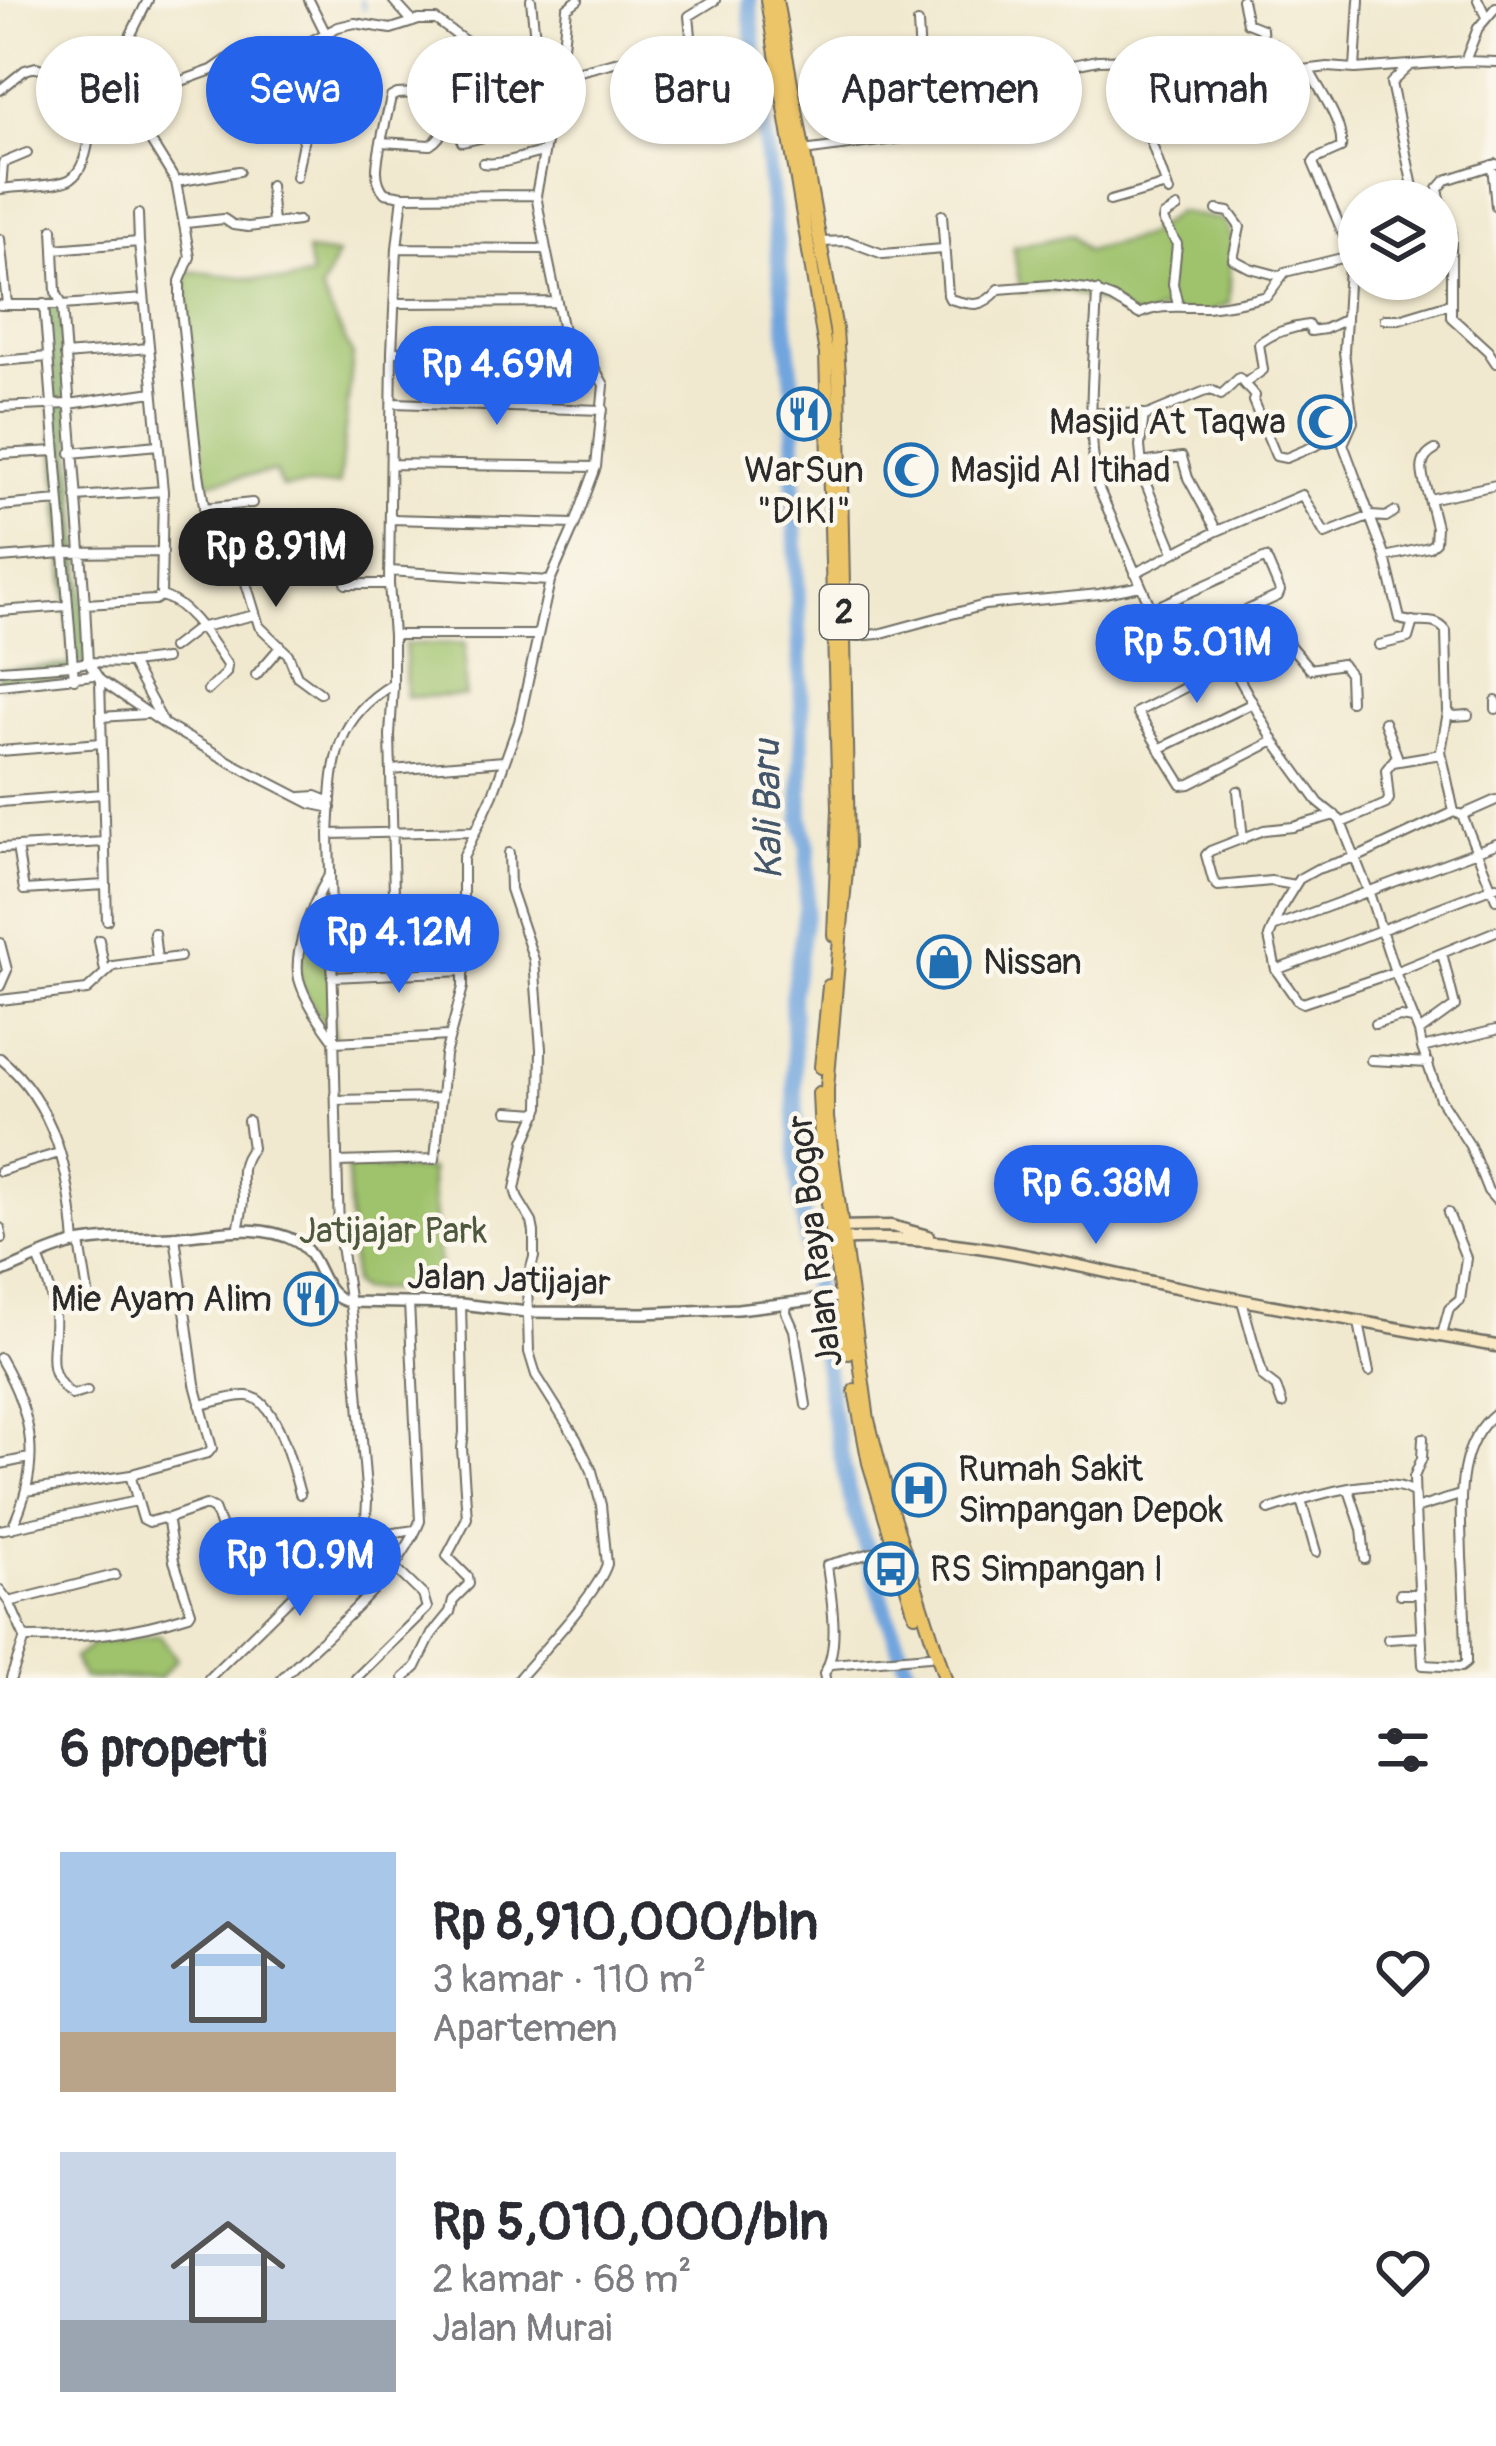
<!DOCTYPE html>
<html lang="id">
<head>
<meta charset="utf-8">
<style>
  :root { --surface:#fff; --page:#f7f7f7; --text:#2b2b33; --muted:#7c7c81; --accent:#2563eb }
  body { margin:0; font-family:Pangolin,sans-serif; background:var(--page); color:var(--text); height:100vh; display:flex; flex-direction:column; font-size:45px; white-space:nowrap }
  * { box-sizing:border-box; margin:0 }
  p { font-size:39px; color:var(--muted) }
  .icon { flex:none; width:66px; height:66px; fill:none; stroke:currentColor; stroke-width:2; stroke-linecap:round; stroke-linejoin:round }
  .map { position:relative; height:1678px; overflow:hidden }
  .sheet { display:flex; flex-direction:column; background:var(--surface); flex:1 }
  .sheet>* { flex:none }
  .hud { position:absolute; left:36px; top:36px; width:1425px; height:108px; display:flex; gap:24px }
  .fabs { position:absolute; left:1338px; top:180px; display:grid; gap:24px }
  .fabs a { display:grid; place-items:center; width:120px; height:120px; border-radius:50%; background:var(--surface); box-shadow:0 3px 9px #0004; font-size:60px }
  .price { position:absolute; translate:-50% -102px; padding:0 27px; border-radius:42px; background:var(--accent); color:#fff; font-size:39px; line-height:78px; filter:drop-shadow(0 3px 6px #0008) }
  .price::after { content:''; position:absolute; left:50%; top:72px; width:36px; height:27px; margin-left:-18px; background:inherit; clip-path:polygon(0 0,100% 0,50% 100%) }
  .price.selected { background:#222; color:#fff }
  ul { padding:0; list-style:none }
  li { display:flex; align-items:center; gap:36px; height:300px; padding:0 60px }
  li span { display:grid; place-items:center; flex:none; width:336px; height:240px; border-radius:0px; color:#555 }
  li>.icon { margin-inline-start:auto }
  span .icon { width:144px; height:144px; fill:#fffc; stroke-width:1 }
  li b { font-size:51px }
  h2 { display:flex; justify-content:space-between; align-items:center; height:144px; padding:0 60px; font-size:51px }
  .chip { padding:0 42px; border-radius:54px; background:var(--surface); box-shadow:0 3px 9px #0004; font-size:42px; line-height:108px }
  .chip.selected { background:var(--accent); color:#fff }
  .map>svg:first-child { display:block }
</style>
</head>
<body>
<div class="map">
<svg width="1496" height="1678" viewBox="0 0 1496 1678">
  <rect width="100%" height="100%" fill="#fbf7ec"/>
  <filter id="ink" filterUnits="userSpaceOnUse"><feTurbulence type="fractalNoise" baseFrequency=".00833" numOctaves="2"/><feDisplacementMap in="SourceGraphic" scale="24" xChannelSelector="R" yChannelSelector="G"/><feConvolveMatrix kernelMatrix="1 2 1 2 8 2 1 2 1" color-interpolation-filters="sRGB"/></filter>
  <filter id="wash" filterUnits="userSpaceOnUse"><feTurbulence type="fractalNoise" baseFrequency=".004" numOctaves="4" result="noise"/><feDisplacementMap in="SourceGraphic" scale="48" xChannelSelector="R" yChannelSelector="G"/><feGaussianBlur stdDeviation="2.7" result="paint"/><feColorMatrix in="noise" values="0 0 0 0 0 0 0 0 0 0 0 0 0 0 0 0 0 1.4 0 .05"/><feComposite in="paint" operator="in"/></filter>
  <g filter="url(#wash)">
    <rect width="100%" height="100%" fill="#f1e9cf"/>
    <!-- green -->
    <path fill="#9fc26c" stroke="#65764c" stroke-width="3" d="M 1177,212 L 1223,220 L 1232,240 L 1229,303 L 1205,315 L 1158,311 L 1141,321 L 1115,307 L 1064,291 L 1021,292 L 1013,247 L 1072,235 L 1086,251 L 1145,236 Z
      M 307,251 L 337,255 L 321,291 L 353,356 L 339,485 L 282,487 L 275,472 L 206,482 L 195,419 L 186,271 L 286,282 L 311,276 Z
      M 465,643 L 465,696 L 406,697 L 405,644 Z
      M 329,875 L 334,1041 L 301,985 L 299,955 Z
      M 347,1167 L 430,1170 L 442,1289 L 360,1290 L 353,1284 Z
      M 160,1635 L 177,1659 L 159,1678 L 83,1678 L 74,1658 L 95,1643 Z"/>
    <!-- forest -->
    <path fill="#7fa860" stroke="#556a46" stroke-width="3" d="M 56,292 L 62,305 L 88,662 L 73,666 L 74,679 L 0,685 L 0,670 L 71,665 L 44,304 Z"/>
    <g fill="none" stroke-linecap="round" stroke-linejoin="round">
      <!-- stream -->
      <path stroke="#71a5dd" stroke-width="3" d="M 361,0 L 364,9"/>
      <!-- river -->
      <path stroke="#71a5dd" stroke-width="16" d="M 749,0 L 794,396 L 794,494 L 802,712 L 801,817 L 808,847 L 806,910 L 792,997 L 798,1179 L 832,1412 L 849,1493 L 887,1615 L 911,1678"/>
    </g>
  </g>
  <g filter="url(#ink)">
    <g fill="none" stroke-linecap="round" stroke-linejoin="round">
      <!-- minor casing -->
      <g stroke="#706e64" stroke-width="12">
        <path id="minor" d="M 148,0 L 115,67 L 109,84 L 158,86 L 176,83 L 212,70 L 235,54 L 307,43 L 338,27 L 355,23 L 391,29 L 419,20 L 436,20 L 483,54 L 500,57 L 513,49 L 539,55 L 560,50 L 563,46 L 567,8 L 578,0
          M 309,0 L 325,32
          M 393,0 L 413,22
          M 531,0 L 546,143 L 536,195 L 546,249
          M 1242,0 L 1247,23 L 1262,29 L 1263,43
          M 1478,0 L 1486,17
          M 918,23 L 922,94
          M 288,45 L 306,127 L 296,177
          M 241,52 L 256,116
          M 1125,58 L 1134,94 L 1169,192
          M 1465,61 L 1478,28 L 1496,7
          M 1408,67 L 1391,83 L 1416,201
          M 1355,69 L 1359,0
          M 1309,70 C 1321,93 1344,123 1341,148 L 1316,159 L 1313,163 L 1350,250 L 1344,352 L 1353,422 L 1343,444 L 1385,557 L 1400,619 C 1415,626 1434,615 1446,631 L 1448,712 L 1441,751 L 1454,812
          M 542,84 L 564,75 L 685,44 L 691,36 L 689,16 L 715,0
          M 494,88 L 542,88
          M 0,90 L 25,70 L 36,67 L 90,84 L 109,84 L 142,127 L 176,182 L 190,257 L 180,281 L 180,300 L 197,460 L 212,558 L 219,566 L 235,567 L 243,573 L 259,626 L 288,654 L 297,676 L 320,693
          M 440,92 L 446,97 C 446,116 448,134 430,145 L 381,142 L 391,97 L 397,94 Z
          M 381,142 C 378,159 372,179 385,193 L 403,196 L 536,195
          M 462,142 L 499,134 L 512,127 L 545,134
          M 803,151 L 918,136 L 920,130 L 916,100 L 922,94 L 998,84 L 1053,69 L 1098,60 L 1218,57 L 1259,42 L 1275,45 L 1293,66 L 1303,70 L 1328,67 L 1355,69 L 1465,61 L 1496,62
          M 483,163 C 503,166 524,155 544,152
          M 1492,165 L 1496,207
          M 176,182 L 239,171
          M 270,185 L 273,224
          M 0,189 C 21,186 46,187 66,181 C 93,172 92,107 90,84
          M 1,189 L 3,163 L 27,153
          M 1110,201 L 1166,185
          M 1177,208 L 1164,216 L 1163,220 L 1177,244 L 1173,284 L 1178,305
          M 1217,210 L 1229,212 L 1240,227 L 1233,259 L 1250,268 L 1280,276
          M 138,214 L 139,242
          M 942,215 L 948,295 L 950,299 C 973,306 983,308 999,289 L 1051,285 L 1088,289 L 1112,298 L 1139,314 C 1162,303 1182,308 1207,307 C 1227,305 1248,301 1267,296 L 1285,272 L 1350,256
          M 186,223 L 224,219 L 233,225 L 248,227 L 298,221
          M 1445,223 L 1438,189 L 1446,180 L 1496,164
          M 1437,227 L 1447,223 L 1451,229 L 1451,317 L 1488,351 L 1496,363
          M 53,229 L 56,292 L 62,305 L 85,604 L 88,662 L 100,680 L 164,724 L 232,763 L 312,804 L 331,808
          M 0,239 L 7,304
          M 821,242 L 848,241 L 883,254 L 943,249
          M 54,249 L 139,242 L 163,491 L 76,497
          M 1097,291 C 1095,355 1085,424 1098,487 L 1168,647 L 1189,686
          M 395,303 L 555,302
          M 44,304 L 74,679
          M 0,305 L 62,305 L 144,299
          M 1385,319 L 1399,319 L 1449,304
          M 392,352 L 567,350 L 546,249 L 397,248
          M 65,355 L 149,348
          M 0,361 L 48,357
          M 1244,384 L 1255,396 L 1253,401 L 1276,456 L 1286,458 L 1324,442 L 1344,437
          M 393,403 L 603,410
          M 0,407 L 69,404 L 153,392
          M 1093,413 L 1144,414 L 1140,446 L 1143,477 L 1174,552
          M 1145,416 L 1203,392 L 1211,390 L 1221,395 L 1239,378 L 1244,384 L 1263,370 L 1259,344 C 1271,333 1292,327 1308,325 L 1311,331 L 1325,329 L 1346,319
          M 71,453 L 158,445
          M 0,454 L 55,451
          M 1141,463 L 1182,457 L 1188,478 L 1217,531
          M 392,464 L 596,467
          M 1429,499 C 1424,480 1414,461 1435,450
          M 0,506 L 59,501
          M 204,508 L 252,503
          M 390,519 L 574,524
          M 1385,557 L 1429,547 L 1435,542 L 1436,527 L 1429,499 L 1496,485
          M 0,558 L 63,553 L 163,552
          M 389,571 L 549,581
          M 1135,573 L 1217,531 L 1302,495 L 1325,534 L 1371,516 L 1386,517 L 1394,512
          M 346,584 L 389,584
          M 161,596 C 189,603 211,642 227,665 L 226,673 L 208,690
          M 85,604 L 155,600 L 161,596 L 163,491
          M 1152,609 L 1266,558 L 1280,591 L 1278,596 L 1168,647
          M 0,611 L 67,606
          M 393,635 L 537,635
          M 845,637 L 878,634 L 985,605 L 1099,594 L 1141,586
          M 1379,645 L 1408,638 L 1413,621
          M 172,648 L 198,628 L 255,615
          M 131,663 L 163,722
          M 1231,664 L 1285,640 L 1310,669 L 1342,664 L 1349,674 L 1350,701
          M 0,670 L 72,665 L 88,662 L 131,663 L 165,659
          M 256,675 L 281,646
          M 100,681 L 107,920
          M 0,685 L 94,675
          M 393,686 L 390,735 L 396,974
          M 1496,701 L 1496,709
          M 1448,712 L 1454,716 L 1468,715
          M 101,717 L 146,714
          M 1274,741 L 1190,784 L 1182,785 L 1137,712 L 1231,664 L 1274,741 L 1319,803 L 1340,820 L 1369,893 L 1395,972 L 1419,1032 L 1422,1048 L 1440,1099 L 1470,1146 L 1488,1191 L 1496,1200
          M 1159,749 L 1253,703
          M 0,751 L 101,743
          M 1393,762 L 1441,754
          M 391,770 L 504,761
          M 1238,791 L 1243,839
          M 302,797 L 316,796 L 331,802
          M 1496,800 L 1462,815 L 1454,812 L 1362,855 L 1317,869 L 1299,879 L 1281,908 L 1269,937 L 1276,970 L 1297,1000 L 1303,1003 L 1395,972 L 1496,931
          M 0,802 L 103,794
          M 1462,815 L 1496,899
          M 1341,823 L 1386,804 L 1389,799 L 1386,770 L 1397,756 L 1384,722
          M 329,834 L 473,831
          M 17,847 L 24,890 L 105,885
          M 0,848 L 104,842
          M 509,853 L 510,889 L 534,960 L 541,1049 L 540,1107 L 525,1141 L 515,1189 L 518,1199 L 532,1222 L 534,1232 L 534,1257 L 527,1282 L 529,1352 L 536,1375 L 577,1440 L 592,1471 L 601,1505 L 607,1564 C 598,1593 541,1652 519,1678
          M 328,877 C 314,902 292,950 299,979 C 305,1001 320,1021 333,1039
          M 1295,885 L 1271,881 L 1218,886 L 1213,880 L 1206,855 L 1210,851 L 1264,830 L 1293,827 L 1335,815
          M 1273,927 L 1496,844
          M 154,933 L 157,960
          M 99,940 L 105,971
          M 0,943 L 7,970 L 0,986
          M 1276,970 L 1496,886
          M 332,977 L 464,971
          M 0,1000 L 87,990 L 113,966 L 180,957
          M 1375,1024 L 1400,1017 L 1413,1019
          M 1419,1032 L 1455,1006 L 1442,953
          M 334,1042 L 449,1036
          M 1422,1048 L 1496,1030
          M 0,1058 C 56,1104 70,1174 75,1244
          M 1371,1060 L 1429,1063
          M 336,1100 L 440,1098
          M 508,1111 L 538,1113
          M 338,1162 L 435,1159 L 445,1055 L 463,987 L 463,858 L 493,794 L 519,722 L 550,581 L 575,524 L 596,467 L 604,385 L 591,362 L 581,354 L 567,350
          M 0,1171 L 59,1153
          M 0,1228 L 2,1238
          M 238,1231 C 240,1220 243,1209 243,1198 C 242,1178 238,1164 252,1148 L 248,1121
          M 80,1243 L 90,1305
          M 38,1257 C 46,1275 52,1294 54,1314 C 57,1347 40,1370 72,1395 L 87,1391
          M 1242,1301 L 1263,1377 L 1276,1387 L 1282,1404
          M 787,1303 L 786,1312 L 794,1330 L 806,1405
          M 1359,1323 L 1369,1372
          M 1442,1335 L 1449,1309 L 1460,1300 L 1466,1258 L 1448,1213
          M 0,1358 C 34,1416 42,1465 12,1528
          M 200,1405 C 214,1403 233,1395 247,1396 C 277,1398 293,1470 300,1494
          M 0,1464 L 29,1458
          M 1349,1490 L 1362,1529 L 1365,1559
          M 26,1491 L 131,1475
          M 1460,1495 L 1415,1509 L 1423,1665 L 1461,1667 L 1466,1663 C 1466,1628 1464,1592 1462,1557 C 1461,1508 1453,1447 1496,1413
          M 1301,1500 L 1316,1552
          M 1415,1509 L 1414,1477 L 1422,1458 L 1423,1438
          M 1269,1510 C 1302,1499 1383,1472 1413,1492
          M 166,1519 L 206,1505 L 214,1509 L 243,1584
          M 361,1529 L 400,1559
          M 0,1530 L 137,1501
          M 373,1536 L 415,1530
          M 0,1590 L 9,1602 L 25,1638 L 11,1678
          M 1400,1594 L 1419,1594
          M 9,1602 L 115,1575
          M 25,1638 C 83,1638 133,1633 189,1615 L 191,1612 L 174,1561 L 168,1522 L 163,1518 L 149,1522 L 143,1519 L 131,1478 L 135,1473 L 208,1453 L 212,1448 L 195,1384 L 175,1236
          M 1388,1639 L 1421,1637
          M 831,1664 L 929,1656
          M 209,1678 L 361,1529 L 366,1518 L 367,1501 L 352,1317 L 339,1233 L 329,834 C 333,769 329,722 393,684 L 393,635 L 389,584 L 392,352 L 397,248 L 403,196
          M 282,1678 C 327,1634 398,1578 420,1521 L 409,1303
          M 356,1678 L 427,1608 L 423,1595 L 395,1568
          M 404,1678 L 416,1667 L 432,1634 L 450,1612 L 453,1600 L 469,1584 L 468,1577 L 447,1556 L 467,1518 L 462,1448 L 464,1432 L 461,1304
          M 825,1678 L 824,1674 C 841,1645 831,1598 827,1565 L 894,1547"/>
      </g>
      <!-- tertiary casing -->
      <g stroke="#706e64" stroke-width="14">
        <path id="tertiary" d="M 0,1273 C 26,1263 50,1249 78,1243 C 107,1237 139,1239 170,1237 C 210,1234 260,1221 297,1242 C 323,1257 318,1295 349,1302 L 461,1304 L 527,1312 L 643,1313 L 738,1309 L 848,1296"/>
      </g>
      <!-- secondary casing -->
      <g stroke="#706e64" stroke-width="15">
        <path id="secondary" d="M 834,1227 L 891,1226 L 928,1236
          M 838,1240 C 954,1232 1068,1265 1181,1288 C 1285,1309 1391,1327 1496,1346"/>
      </g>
      <!-- trunk casing -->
      <g stroke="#706e64" stroke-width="16">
        <path id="trunk" d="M 767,0 L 826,354 L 839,808 L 834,935
          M 776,0 L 836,330 L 839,376 L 848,847 L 827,1088 L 827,1118 L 868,1420 L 891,1510 L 945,1678
          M 821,1067 L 829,986
          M 819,1093 L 822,1160 L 849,1353
          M 855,1390 L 869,1463 L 915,1614"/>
      </g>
      <!-- minor -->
      <use href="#minor" stroke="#fff" stroke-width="8"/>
      <!-- tertiary -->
      <use href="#tertiary" stroke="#fff" stroke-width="9"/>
      <!-- secondary -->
      <use href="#secondary" stroke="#f8e8c3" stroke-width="10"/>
      <!-- trunk -->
      <use href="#trunk" stroke="#edc569" stroke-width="12"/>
    </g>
  </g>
  <!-- icons -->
  <defs>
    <g id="restaurant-ring" transform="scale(2.7)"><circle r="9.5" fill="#fbf7ec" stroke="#1f6fb2" stroke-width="1.5"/><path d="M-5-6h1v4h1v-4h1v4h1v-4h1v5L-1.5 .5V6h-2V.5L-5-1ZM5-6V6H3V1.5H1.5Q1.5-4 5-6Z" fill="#1f6fb2"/></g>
    <g id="mosque-ring" transform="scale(2.7)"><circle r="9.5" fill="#fbf7ec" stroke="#1f6fb2" stroke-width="1.5"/><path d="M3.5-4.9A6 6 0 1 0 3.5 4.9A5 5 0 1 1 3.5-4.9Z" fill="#1f6fb2"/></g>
    <g id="shop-ring" transform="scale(2.7)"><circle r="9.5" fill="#fbf7ec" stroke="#1f6fb2" stroke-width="1.5"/><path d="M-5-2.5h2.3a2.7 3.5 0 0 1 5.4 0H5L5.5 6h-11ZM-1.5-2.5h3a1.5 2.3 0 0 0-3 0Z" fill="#1f6fb2"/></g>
    <g id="hospital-ring" transform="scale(2.7)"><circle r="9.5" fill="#fbf7ec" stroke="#1f6fb2" stroke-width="1.5"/><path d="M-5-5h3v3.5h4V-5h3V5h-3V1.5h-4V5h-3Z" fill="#1f6fb2"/></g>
    <g id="bus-ring" transform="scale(2.7)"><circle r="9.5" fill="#fbf7ec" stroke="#1f6fb2" stroke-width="1.5"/><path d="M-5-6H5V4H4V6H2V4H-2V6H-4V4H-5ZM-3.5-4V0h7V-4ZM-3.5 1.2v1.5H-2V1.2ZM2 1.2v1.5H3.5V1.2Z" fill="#1f6fb2"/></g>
  </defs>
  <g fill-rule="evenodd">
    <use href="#restaurant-ring" x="804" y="414"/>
    <use href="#mosque-ring" x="1325" y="422"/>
    <use href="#mosque-ring" x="911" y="470"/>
    <use href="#shop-ring" x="944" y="962"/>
    <use href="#restaurant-ring" x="311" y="1299"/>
    <use href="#hospital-ring" x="919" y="1490"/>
    <use href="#bus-ring" x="891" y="1569"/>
  </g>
  <g text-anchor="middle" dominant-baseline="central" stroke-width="9" stroke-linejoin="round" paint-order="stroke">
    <!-- shield labels -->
    <rect fill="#fbf7ec" stroke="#696865" stroke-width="3" x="820" y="585" width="48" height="54" rx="9"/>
    <g font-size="33" font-weight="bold" fill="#2b2b2b">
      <text x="844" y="612">2</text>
    </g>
    <!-- poi labels -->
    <g font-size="36" fill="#2b2b2b" stroke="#fbf7ec" text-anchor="start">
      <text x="1286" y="422" text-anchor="end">Masjid At Taqwa</text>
      <text x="804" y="470" text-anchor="middle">WarSun<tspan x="804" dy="41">"DIKI"</tspan></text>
      <text x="950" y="470">Masjid Al Itihad</text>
      <text x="983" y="962">Nissan</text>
      <text x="272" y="1299" text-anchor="end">Mie Ayam Alim</text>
      <text x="958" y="1469">Rumah Sakit<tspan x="958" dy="41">Simpangan Depok</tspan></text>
      <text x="930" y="1569">RS Simpangan I</text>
    </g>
    <!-- park labels -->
    <g font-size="36" fill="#4e583e" stroke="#fbf7ec">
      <text x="393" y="1231">Jatijajar Park</text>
    </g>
    <!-- street labels -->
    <g font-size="36" fill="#2b2b2b" stroke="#fbf7ec">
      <text transform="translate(815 1241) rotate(-97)">Jalan Raya Bogor</text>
      <text transform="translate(509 1280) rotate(2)">Jalan Jatijajar</text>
    </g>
    <!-- water labels -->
    <g font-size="39" font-style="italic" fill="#445669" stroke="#fbf7ec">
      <text transform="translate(768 810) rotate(-91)">Kali Baru</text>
    </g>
  </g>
</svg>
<div class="fabs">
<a><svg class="icon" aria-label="layers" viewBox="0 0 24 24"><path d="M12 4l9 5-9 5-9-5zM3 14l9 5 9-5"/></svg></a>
</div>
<b class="price" style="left:497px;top:428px">Rp 4.69M</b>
<b class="price selected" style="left:276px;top:610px">Rp 8.91M</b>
<b class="price" style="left:1197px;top:706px">Rp 5.01M</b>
<b class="price" style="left:399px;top:996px">Rp 4.12M</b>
<b class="price" style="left:1096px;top:1247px">Rp 6.38M</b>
<b class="price" style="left:300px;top:1619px">Rp 10.9M</b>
<div class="hud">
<a class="chip">Beli</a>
<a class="chip selected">Sewa</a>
<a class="chip">Filter</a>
<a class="chip">Baru</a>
<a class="chip">Apartemen</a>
<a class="chip">Rumah</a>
</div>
</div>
<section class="sheet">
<h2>6 properti<svg class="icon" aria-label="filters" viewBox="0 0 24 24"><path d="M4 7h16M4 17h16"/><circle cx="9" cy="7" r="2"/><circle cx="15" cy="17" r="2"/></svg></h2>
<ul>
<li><span style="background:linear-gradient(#a9c7e8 75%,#b9a48a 0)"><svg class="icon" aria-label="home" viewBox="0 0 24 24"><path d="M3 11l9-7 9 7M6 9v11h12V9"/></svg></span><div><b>Rp 8,910,000/bln</b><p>3 kamar · 110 m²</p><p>Apartemen</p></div><svg class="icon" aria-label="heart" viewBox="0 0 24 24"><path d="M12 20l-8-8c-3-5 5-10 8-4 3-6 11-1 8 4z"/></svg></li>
<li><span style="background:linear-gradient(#c9d6e8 70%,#9aa5b1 0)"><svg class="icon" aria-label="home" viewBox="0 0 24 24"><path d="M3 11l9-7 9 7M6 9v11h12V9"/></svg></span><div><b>Rp 5,010,000/bln</b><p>2 kamar · 68 m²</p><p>Jalan Murai</p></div><svg class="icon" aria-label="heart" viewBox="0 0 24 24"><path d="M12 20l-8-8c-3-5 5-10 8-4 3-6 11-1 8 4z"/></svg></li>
</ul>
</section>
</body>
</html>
